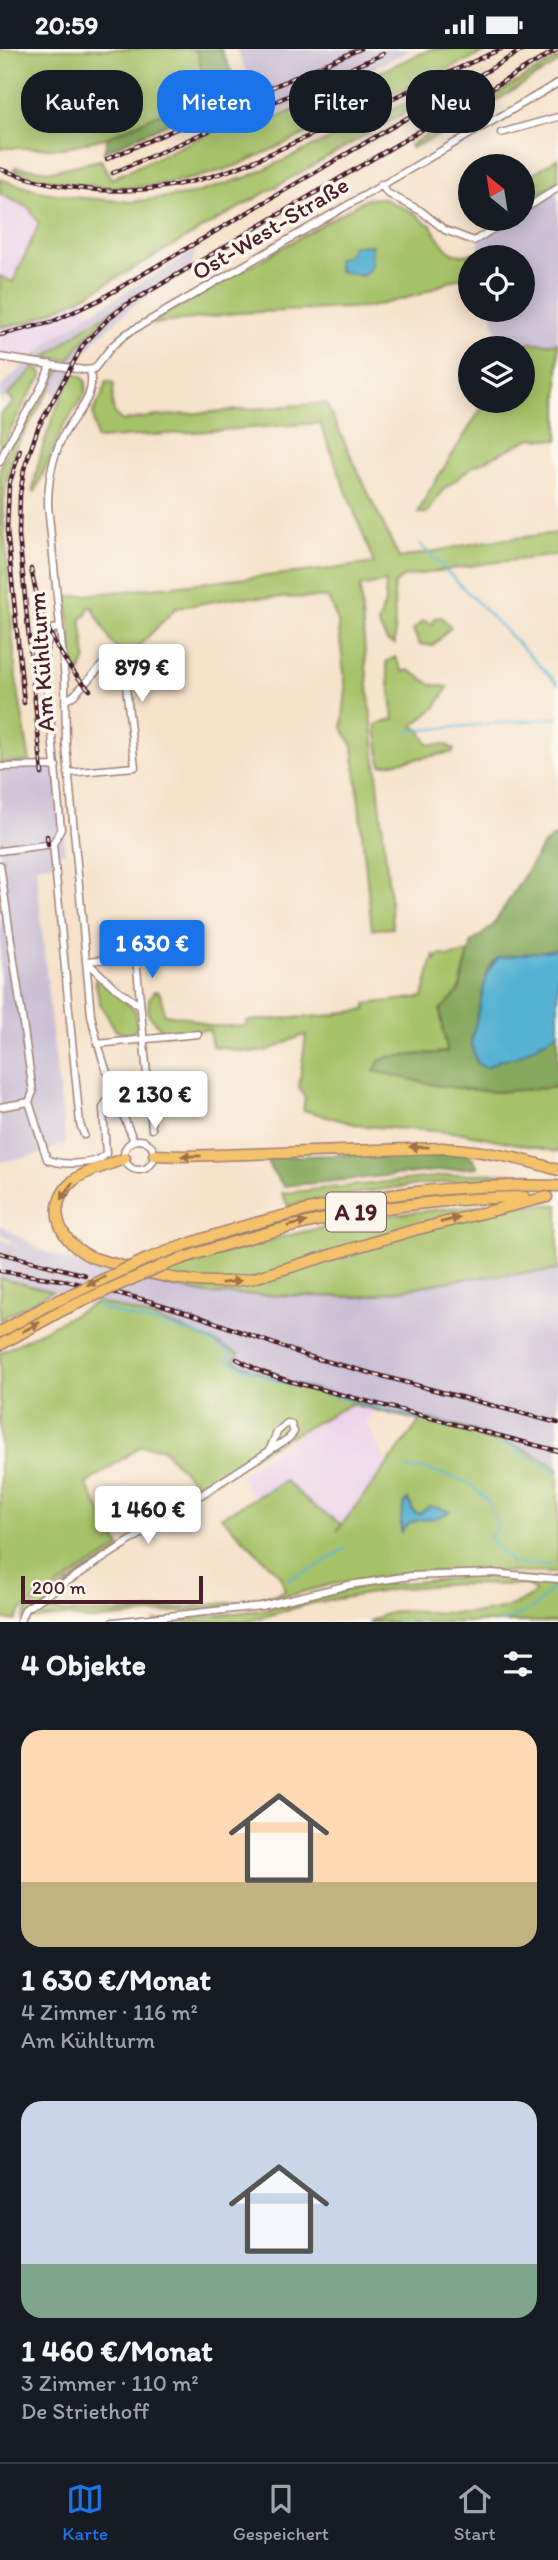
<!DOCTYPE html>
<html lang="de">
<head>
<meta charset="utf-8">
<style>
  :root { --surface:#171b24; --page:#20242c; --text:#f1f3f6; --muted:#9ea1a6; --line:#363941; --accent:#1a73e8 }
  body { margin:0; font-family:Itim,sans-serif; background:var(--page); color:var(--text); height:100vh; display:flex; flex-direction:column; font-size:26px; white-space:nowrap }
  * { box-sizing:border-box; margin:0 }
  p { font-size:23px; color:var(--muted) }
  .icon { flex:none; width:38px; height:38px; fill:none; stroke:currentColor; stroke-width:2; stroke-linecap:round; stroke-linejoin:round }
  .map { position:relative; height:1573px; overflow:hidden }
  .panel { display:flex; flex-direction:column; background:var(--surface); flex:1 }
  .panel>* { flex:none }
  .banner { position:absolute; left:21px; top:21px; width:516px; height:63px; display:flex; gap:14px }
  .needle { width:46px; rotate:330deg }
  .fabs { position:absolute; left:458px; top:105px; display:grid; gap:14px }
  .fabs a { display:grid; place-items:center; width:77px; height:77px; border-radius:50%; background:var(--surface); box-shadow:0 4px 18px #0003; font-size:35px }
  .scale { position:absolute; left:21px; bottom:18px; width:182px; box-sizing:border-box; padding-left:7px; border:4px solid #4a1f2b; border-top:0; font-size:19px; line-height:24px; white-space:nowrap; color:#4a1f2b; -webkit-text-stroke:5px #fbf7ec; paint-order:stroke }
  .price { position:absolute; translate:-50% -60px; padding:0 16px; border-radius:7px; background:#fff; color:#222; font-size:23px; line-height:46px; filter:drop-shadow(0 2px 4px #0008) }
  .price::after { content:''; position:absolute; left:50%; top:42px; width:21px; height:16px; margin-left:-10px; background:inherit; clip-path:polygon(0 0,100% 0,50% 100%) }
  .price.active { background:var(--accent); color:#fff }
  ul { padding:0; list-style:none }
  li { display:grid; align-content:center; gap:14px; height:371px; padding:0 21px }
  li span { display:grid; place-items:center; height:217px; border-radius:21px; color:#555 }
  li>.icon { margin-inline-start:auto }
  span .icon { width:126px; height:126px; fill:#fffc; stroke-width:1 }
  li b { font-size:30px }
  h2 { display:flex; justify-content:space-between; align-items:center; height:84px; padding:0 21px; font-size:30px }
  .pill { padding:0 24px; border-radius:28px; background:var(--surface); box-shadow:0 4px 18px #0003; font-size:24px; line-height:63px }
  .pill.active { background:var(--accent); color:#fff }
  .status { display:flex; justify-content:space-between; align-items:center; height:49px; padding:0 35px; background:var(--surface); direction:ltr }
  .status svg { height:19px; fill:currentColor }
  .tabs { display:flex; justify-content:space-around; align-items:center; height:98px; border-top:2px solid var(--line); background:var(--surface); font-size:19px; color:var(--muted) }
  .tabs a { display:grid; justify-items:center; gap:4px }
  .tabs .active { color:var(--accent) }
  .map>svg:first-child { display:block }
</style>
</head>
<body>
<div class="status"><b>20:59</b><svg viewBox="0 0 49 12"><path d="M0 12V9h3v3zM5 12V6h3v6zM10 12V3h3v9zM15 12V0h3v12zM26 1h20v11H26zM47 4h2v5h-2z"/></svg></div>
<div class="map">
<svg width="558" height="1573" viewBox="0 0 558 1573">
  <rect width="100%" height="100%" fill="#fbf7ec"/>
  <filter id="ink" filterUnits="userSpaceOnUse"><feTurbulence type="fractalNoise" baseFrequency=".0143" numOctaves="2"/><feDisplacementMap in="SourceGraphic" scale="14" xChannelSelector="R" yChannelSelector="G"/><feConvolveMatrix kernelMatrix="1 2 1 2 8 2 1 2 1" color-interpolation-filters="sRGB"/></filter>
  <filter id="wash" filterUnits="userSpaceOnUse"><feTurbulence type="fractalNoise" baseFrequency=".00686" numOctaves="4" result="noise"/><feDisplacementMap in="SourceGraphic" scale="28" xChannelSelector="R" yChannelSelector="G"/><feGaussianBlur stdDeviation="1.57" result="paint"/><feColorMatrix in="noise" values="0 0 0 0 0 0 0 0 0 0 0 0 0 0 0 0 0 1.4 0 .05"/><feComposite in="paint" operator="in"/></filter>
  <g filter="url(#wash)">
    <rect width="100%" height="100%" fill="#f6e2ca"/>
    <!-- built -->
    <path fill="#ecd1ea" d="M 0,145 L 29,159 L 83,248 L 89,265 L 31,309 L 0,304 Z
      M 350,1357 L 374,1361 L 366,1374 L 388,1416 L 341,1475 L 315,1458 L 286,1432 L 254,1449 L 239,1426 L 299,1385 Z"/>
    <!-- industrial -->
    <path fill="#cbbfd5" d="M 236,0 L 413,0 L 268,70 Z
      M 558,142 L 558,294 L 499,295 L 491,261 L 523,261 L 523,208 L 481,208 L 478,193 L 515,170 L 523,170 L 523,164 Z
      M 196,201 L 190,221 L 138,253 L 98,288 L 81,310 L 59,349 L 48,340 L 88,286 L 107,268 L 155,236 L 93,272 L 65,293 L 35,318 L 0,354 L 0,338 L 51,292 L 89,265 Z
      M 59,712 L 65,803 L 58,804 L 58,814 L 36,817 L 51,975 L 66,1095 L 36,1106 L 0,1113 L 0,714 Z
      M 0,1176 L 45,1203 L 85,1217 L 183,1241 L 208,1245 L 362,1248 L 461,1230 L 558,1221 L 558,1420 L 481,1384 L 274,1330 L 233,1310 L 239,1305 L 204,1286 L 174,1277 L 147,1266 L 0,1229 L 0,1190 L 20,1199 L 0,1184 Z"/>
    <!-- green -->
    <path fill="#a6c268" stroke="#78704a" stroke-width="2" d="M 0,0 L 192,0 L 198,3 L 204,35 L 201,46 L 108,88 L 63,99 L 0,99 Z
      M 431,0 L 492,0 L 238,116 C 160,143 93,146 14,121 L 15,118 L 51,122 L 101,111 L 111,130 L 258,61 L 265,74 Z
      M 558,9 L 558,14 L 438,87 L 411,99 L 410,96 Z
      M 452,33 L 453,36 L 83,248 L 29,273 L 0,278 L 0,227 L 13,233 L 39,175 L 29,159 L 0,145 L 0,130 L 38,142 L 73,148 L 131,153 L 193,145 L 250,127 Z
      M 558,109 L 558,133 L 523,154 L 523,134 L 529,131 L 527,128 Z
      M 382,149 L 415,164 L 426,174 L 431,176 C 441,194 449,212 473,204 L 476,208 L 471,208 L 471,234 L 463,227 L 418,246 L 370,258 L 237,264 L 154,275 L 165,266 L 366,150 Z
      M 126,253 L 88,286 L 69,311 L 45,309 L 86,278 Z
      M 558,294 L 558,391 L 531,389 L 472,418 L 443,441 L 427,464 L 418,464 L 428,444 L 486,352 L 523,352 L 523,299 L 494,299 L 499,295 Z
      M 35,318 L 42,324 L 42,328 L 27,349 L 0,401 L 0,365 L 13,355 L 13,351 L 7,347 Z
      M 56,321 L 61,321 L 15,399 L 6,434 L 3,461 L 16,630 L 30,713 L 0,714 L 0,420 L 8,399 L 48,335 L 50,327 Z
      M 73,323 L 82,328 L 86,333 L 85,345 L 63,378 L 35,443 L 33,442 C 39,401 55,360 73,323 Z
      M 106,332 L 114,334 C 113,349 108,363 123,372 L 148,368 L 326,354 L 399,509 L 482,493 L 558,484 L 558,506 L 488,514 L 403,528 L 394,536 L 395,595 L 387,592 L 378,575 L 385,553 L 386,533 L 360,538 L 366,618 L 393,879 L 372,880 L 353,697 L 342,679 L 346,641 L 338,573 L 328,549 L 238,548 L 176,559 L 135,601 L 120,603 L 111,593 L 93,559 L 88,558 L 87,566 L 81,569 L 86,610 L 80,624 L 74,623 L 67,548 L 332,520 L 374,514 L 320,374 L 96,390 L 93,363 L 103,345 Z
      M 441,568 L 451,578 L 433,597 L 419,595 L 413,581 L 423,572 L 433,575 L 435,569 Z
      M 395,608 L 403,623 L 409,621 L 431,635 L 448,638 L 436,658 L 413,677 L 420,681 L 428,695 L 446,696 L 454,700 L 453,703 L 381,716 L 376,676 L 394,670 L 386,613 Z
      M 469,903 L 459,942 L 441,961 L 447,1003 L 388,1008 L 374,1022 L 440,1037 L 496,1043 L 558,1038 L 558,1103 L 463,1084 L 362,1077 L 303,1061 L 305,1049 L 299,1039 L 306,986 C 292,989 282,996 269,1001 C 253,1006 229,1000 212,997 L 209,980 L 165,985 L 148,965 L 149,950 L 154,942 L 159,943 L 162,949 L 164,965 L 186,968 L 210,977 L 246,977 L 247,972 L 337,966 L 338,964 L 366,961 L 366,955 L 423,948 L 434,905 L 435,911 L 441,905 L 448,908 Z
      M 98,929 L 135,961 L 137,980 L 128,985 L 116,982 L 100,955 L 95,931 Z
      M 531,1124 L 532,1130 C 450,1129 369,1140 288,1157 L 282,1144 L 463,1125 Z
      M 507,1155 L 558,1156 L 558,1221 L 461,1230 L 362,1248 L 208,1245 L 145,1232 C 261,1186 382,1161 507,1155 Z
      M 0,1229 L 52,1242 L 0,1271 Z
      M 97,1253 C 146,1265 194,1281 239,1305 L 233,1311 L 274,1330 L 364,1353 L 376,1359 L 421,1369 L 421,1371 L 424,1369 C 470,1381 519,1392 558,1420 L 558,1524 L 444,1522 L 401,1525 L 333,1535 L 272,1551 L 237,1557 L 90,1571 L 66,1567 L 23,1571 L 27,1561 L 124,1499 L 127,1501 L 46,1553 L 45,1559 C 72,1573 223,1555 263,1549 L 285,1542 L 281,1527 L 221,1468 L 285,1432 L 315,1458 L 341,1475 L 337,1482 L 420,1372 L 351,1355 L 258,1404 L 201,1441 L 162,1399 L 141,1397 L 86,1435 L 120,1498 L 22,1560 L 15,1572 L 0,1569 L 0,1304 Z
      M 466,1528 C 493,1529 534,1525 558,1536 L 558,1573 L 367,1573 L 386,1565 L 399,1562 C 443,1563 501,1573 536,1543 L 527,1536 L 457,1535 L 402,1539 L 313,1554 L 245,1573 L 153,1573 L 262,1561 L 360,1538 Z"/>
    <!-- forest -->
    <path fill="#84a85c" stroke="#676444" stroke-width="2" d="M 192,0 L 221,0 L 240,42 L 104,103 L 108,88 L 201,46 L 204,35 L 198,4 Z
      M 558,785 L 558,900 L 498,909 L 492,914 L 487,924 L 471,994 L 486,1019 L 500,1011 L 516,1007 L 558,984 L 558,1038 L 496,1043 L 440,1037 L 374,1022 L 379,1012 L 388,1008 L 447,1003 L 440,961 L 459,942 L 472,893 L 492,878 L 543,796 Z
      M 399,1104 L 469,1105 L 478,1118 L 284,1137 L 271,1121 L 267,1108 Z"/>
    <!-- water -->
    <path fill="#54b2d3" stroke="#4f687f" stroke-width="2" d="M 372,196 L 371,219 L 362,227 L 339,222 L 337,211 L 350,205 L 352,197 Z
      M 558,900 L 558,984 L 516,1008 L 500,1011 L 486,1019 L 477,1014 L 471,994 L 487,924 L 498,909 Z
      M 408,1450 L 413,1462 L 419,1465 L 430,1457 L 450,1462 C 433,1476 415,1463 401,1483 C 401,1472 400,1459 408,1450 Z"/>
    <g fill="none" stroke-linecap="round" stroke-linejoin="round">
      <!-- stream -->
      <path stroke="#54b2d3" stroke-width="2" d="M 420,495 L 558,635
        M 409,682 L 558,669
        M 96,1257 L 123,1266 L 194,1284 L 230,1303 L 232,1305 L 227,1311 L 276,1332 L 498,1391 L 558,1424
        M 408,1420 L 422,1419 L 467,1433 L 488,1452 L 498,1478 L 489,1489 L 512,1514 L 552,1516
        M 288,1530 L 315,1519 L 344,1500
        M 396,1573 L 408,1573
        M 501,1573 C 524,1565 538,1559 552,1539"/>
    </g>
  </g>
  <g filter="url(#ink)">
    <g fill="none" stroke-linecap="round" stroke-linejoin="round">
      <!-- minor casing -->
      <g stroke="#a0807a" stroke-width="9">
        <path id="minor" d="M 501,84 L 558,68
          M 381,135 L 387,144 L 421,162 L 445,181 L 474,192 L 509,170
          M 523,161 L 558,139
          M 0,308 L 84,321 L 94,320 L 112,297 L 126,285 L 558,34
          M 90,321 C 97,352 73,364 61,391 C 52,411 48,433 48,456 L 65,630 L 66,696 L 91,966 C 100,1010 116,1051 134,1092
          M 0,413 C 12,378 41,350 50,315
          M 59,579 L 52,580 L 44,603 L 61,780 L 53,795 L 80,1075 L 84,1086
          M 65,652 L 74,646 L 105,613 L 123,610 L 135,718 L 68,724
          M 0,718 L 56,717
          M 0,802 L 53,795
          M 0,816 L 33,1043 L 29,1053 L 47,1110 C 60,1117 97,1116 106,1105 L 103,1059 L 106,1053 L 116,1050
          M 136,908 L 152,1080
          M 86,912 L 167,905
          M 86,912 L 113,937 L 140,957
          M 97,995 L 198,985
          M 0,1058 L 29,1053
          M124 1106a15 15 0 1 1 30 0a15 15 0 1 1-30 0Z
          M 20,1573 L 25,1560 L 289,1389 L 294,1383 L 291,1375 L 287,1374 L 277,1383 L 270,1400
          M 113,1573 L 261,1557 L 349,1536 L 411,1527 L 493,1524 L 558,1530"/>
      </g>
      <!-- motorway casing -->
      <g stroke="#a0807a" stroke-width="13">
        <path id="motorway" d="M 154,1106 L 184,1107 L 442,1099 C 481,1101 520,1109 558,1121
          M 125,1109 C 109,1117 88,1120 74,1131 C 42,1158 61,1196 94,1209 C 148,1224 198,1241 254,1229 L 414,1181 L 547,1148
          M 147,1210 C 278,1159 417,1133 558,1137
          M 161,1217 C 281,1174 397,1150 524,1148
          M 0,1283 L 46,1257
          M 0,1296 L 63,1261"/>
      </g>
      <!-- minor -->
      <use href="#minor" stroke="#fff" stroke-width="6"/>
      <!-- motorway -->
      <use href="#motorway" stroke="#f4c26a" stroke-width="10"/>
      <!-- rail casing -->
      <g stroke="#4a1f2b" stroke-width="4.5">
        <path id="rail" d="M 107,110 L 360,0
          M 0,120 C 88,152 170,148 256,111 L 501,0
          M 113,124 L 383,5
          M 0,286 L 52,273 L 99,251 L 524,0
          M 20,401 L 9,436 L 7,481 L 24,654
          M 31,520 C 40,566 55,608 90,641
          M 42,725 L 19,486 L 20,446 L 24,420 L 38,379 L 83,296 L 110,268 L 126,256 L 558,0
          M 47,787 L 48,796
          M 0,1204 L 85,1226
          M 0,1222 L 68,1232 L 149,1252 L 195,1266 L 307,1307 L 558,1374
          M 237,1310 L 262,1323 L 289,1332 L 558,1402"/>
      </g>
      <!-- rail -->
      <use href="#rail" stroke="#fbf7ec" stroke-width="2" stroke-dasharray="5" stroke-linecap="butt"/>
      <!-- motorway-bridge casing -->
      <g stroke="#a0807a" stroke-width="13" stroke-linecap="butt">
        <path id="motorway-bridge" d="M 46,1257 L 147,1210
          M 63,1261 L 161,1217"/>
      </g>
      <!-- motorway-bridge -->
      <use href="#motorway-bridge" stroke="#f4c26a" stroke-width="10"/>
    </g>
    <!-- one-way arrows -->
    <defs><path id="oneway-solid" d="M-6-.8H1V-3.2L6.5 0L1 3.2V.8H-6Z" transform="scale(1.75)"/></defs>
    <g fill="#9f704a">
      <use href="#oneway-solid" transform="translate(419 1098) rotate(-179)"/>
      <use href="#oneway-solid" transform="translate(191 1107) rotate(179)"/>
      <use href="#oneway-solid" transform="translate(67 1142) rotate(124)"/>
      <use href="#oneway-solid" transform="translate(450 1171) rotate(-15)"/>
      <use href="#oneway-solid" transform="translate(297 1175) rotate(-13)"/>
      <use href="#oneway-solid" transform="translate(96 1232) rotate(155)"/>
      <use href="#oneway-solid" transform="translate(231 1233) rotate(-8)"/>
      <use href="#oneway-solid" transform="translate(31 1278) rotate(-29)"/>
    </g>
  </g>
  <g text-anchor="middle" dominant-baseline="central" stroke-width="7" stroke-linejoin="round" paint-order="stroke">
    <!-- shield labels -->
    <rect fill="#fbf7ec" stroke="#7f6065" stroke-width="2" x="326" y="1143.5" width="60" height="39" rx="5"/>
    <g font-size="23" font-weight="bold" fill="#4a1f2b">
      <text x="356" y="1163">A 19</text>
    </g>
    <!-- street labels -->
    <g font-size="24" fill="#4a1f2b" stroke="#fbf7ec">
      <text transform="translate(270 179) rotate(-31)">Ost-West-Straße</text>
      <text transform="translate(41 613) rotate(-94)">Am Kühlturm</text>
    </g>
  </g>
</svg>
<div class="fabs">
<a><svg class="needle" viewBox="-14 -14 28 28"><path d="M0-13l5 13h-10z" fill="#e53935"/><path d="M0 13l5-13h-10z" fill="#9ea1a6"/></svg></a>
<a><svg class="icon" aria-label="locate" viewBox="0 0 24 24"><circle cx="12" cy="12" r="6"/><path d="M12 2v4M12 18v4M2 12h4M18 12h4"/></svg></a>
<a><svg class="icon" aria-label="layers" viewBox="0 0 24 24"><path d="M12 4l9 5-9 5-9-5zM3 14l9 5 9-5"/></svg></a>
</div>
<div class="scale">200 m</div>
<b class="price" style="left:142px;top:655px">879 €</b>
<b class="price active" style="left:152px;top:931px">1 630 €</b>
<b class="price" style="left:155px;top:1082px">2 130 €</b>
<b class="price" style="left:148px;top:1497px">1 460 €</b>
<div class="banner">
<a class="pill">Kaufen</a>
<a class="pill active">Mieten</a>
<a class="pill">Filter</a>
<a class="pill">Neu</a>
</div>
</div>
<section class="panel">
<h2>4 Objekte<svg class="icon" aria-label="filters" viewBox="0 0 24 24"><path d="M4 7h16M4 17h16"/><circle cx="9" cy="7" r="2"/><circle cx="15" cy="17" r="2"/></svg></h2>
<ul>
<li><span style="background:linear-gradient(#ffd9b3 70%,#c2b280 0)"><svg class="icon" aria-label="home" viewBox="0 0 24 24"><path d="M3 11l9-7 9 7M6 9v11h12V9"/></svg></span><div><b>1 630 €/Monat</b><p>4 Zimmer · 116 m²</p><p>Am Kühlturm</p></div></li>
<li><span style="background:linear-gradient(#c9d6e8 75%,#7fa58c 0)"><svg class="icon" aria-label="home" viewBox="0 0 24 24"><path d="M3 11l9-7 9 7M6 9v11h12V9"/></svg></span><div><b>1 460 €/Monat</b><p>3 Zimmer · 110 m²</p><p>De Striethoff</p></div></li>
</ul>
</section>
<nav class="tabs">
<a class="active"><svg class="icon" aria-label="map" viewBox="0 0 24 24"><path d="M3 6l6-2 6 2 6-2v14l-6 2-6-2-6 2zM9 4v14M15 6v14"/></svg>Karte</a>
<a><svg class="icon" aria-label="saved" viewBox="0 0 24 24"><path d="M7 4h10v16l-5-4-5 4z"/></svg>Gespeichert</a>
<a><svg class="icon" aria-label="home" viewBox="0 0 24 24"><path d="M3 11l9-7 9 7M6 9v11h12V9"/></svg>Start</a>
</nav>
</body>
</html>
